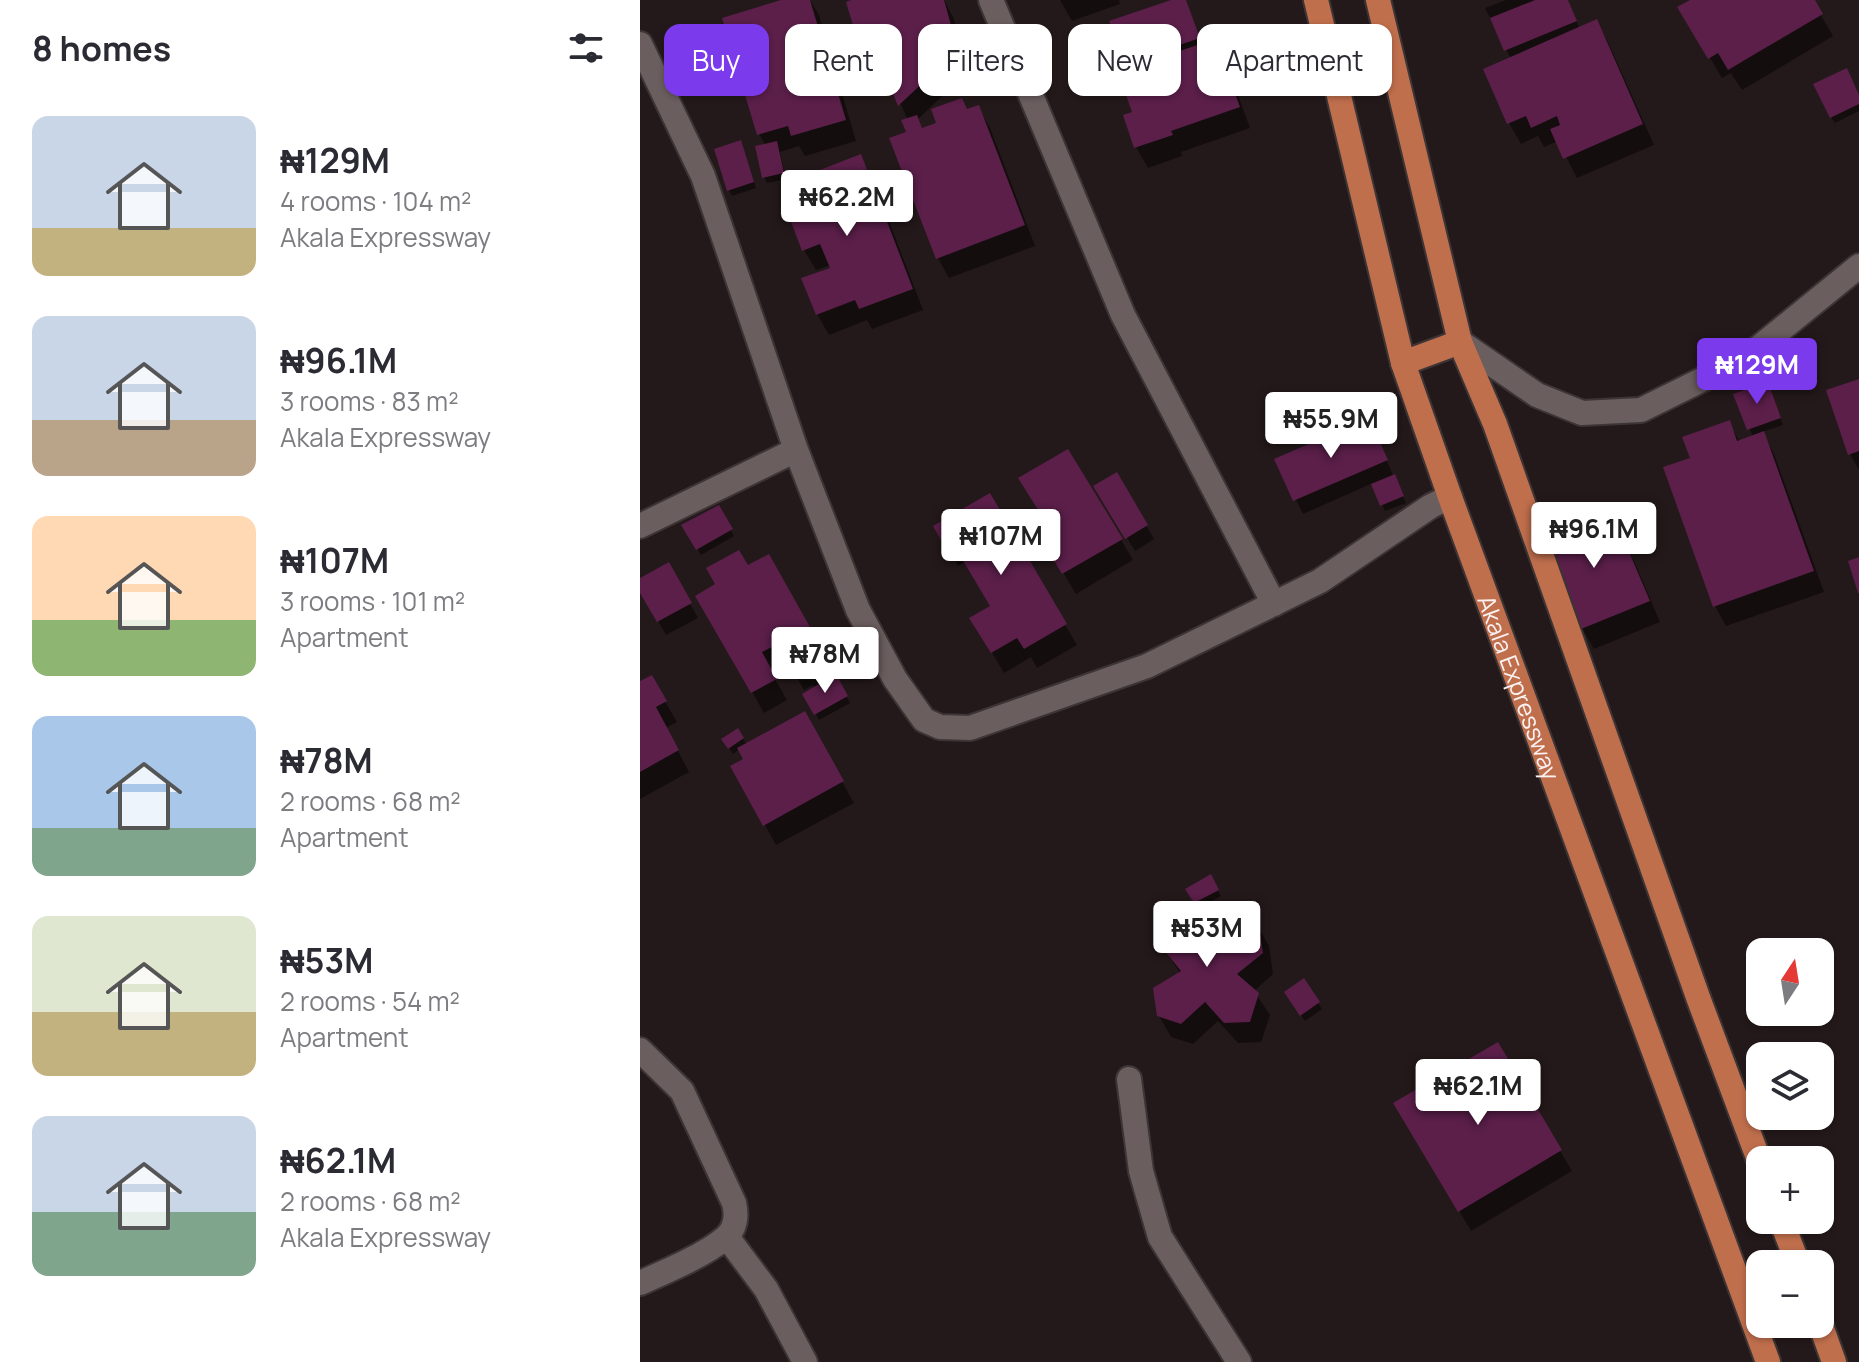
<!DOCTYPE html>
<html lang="en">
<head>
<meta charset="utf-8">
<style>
  :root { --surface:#fff; --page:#f7f7f7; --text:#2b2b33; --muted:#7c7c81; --accent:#7c3aed }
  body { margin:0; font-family:Manrope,sans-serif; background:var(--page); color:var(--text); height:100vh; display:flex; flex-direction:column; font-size:30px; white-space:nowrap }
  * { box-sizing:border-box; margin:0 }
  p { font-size:26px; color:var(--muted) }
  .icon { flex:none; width:44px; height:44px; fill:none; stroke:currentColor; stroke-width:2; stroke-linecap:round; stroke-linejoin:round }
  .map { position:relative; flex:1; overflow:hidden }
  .panel { display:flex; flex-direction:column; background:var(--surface); width:640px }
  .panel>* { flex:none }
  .top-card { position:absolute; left:24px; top:24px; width:760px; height:72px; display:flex; gap:16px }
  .needle { width:52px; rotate:12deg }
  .fabs { position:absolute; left:1106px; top:938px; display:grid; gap:16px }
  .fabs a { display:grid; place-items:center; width:88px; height:88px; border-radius:16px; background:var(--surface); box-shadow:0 2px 6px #0004; font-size:40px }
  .price { position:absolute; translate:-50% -68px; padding:0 18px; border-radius:8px; background:#fff; color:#222; font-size:26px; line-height:52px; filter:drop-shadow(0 2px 4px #0008) }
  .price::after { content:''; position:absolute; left:50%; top:48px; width:24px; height:18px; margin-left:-12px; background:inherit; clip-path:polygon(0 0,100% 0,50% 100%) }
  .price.on { background:var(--accent); color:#fff }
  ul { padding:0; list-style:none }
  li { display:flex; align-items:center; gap:24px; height:200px; padding:0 32px }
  li span { display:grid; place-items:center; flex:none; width:224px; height:160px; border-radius:16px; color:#555 }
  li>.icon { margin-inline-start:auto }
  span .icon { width:96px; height:96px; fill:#fffc; stroke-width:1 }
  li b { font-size:34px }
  h2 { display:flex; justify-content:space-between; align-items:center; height:96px; padding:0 32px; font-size:34px }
  .chip { padding:0 28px; border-radius:16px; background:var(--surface); box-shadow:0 2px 6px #0004; font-size:28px; line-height:72px }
  .chip.on { background:var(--accent); color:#fff }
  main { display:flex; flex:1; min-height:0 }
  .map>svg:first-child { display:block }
</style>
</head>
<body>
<main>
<section class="panel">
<h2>8 homes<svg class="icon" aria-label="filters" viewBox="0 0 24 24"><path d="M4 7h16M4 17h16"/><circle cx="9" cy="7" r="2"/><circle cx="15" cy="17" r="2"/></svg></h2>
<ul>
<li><span style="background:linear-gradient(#c9d6e8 70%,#c2b280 0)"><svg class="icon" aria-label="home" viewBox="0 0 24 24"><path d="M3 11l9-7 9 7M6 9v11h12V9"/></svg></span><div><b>₦129M</b><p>4 rooms · 104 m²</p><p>Akala Expressway</p></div></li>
<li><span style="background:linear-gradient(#c9d6e8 65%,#b9a48a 0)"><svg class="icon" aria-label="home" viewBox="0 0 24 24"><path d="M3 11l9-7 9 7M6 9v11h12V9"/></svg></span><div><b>₦96.1M</b><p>3 rooms · 83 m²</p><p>Akala Expressway</p></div></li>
<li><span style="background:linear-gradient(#ffd9b3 65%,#8fb573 0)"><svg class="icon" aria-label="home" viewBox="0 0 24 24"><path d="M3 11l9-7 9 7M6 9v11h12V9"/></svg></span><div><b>₦107M</b><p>3 rooms · 101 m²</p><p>Apartment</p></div></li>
<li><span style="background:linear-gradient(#a9c7e8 70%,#7fa58c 0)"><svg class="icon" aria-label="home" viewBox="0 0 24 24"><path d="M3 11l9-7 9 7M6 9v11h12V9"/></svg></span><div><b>₦78M</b><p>2 rooms · 68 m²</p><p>Apartment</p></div></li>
<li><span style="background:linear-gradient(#dfe7d0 60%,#c2b280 0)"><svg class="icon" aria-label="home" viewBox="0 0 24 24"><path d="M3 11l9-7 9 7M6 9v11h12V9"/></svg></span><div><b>₦53M</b><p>2 rooms · 54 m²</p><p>Apartment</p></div></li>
<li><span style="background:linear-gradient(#c9d6e8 60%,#7fa58c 0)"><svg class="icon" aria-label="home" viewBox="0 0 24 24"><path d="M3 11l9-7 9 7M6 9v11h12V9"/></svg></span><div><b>₦62.1M</b><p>2 rooms · 68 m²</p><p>Akala Expressway</p></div></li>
</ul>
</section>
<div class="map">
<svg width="1219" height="1362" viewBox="0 0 1219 1362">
  <rect width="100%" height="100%" fill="#24191a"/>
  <!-- shadow -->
  <path fill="#0007" d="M 148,0 L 170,0 L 179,15 L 216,141 L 165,156 L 159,146 L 140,152 L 146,179 L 127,183 L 124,177 L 126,146 L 119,134 Z
    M 218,0 L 304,0 L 313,17 L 322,46 L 315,47 L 329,71 L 277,120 L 283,130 L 338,107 L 350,128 L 395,246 L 309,278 L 298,258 L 269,133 L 268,120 L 253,88 L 241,91 L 229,70 Z
    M 479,0 L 480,4 L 432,21 L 420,0 Z
    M 537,0 L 545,0 L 563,45 L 575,41 L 586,62 L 610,128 L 541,152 L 542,156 L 508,168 L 496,147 L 490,70 L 472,23 Z
    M 866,0 L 927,0 L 940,29 L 957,22 L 968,42 L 1014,145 L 937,178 L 918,141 L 904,147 L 898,136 L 881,144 L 869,123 L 871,59 L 845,8 Z
    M 1054,0 L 1172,0 L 1193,36 L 1102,90 L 1091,73 L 1082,78 L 1040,8 Z
    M 1219,97 L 1219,111 L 1195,123 L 1191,117 Z
    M 100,143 L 116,188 L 92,196 L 89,190 Z
    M 220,157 L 232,177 L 283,310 L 232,329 L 227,320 L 189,335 L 177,314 L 192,269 L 191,265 L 176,270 L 164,250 L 173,185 Z
    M 1219,381 L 1219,470 L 1210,454 Z
    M 1131,391 L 1143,425 L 1122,432 L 1134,454 L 1184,592 L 1086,626 L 1075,606 L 1052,459 L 1089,423 L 1100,442 L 1113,437 L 1096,395 Z
    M 728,420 L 766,503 L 745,511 L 733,483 L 663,514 L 637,460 Z
    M 428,451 L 493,560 L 436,594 L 392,520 L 402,514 Z
    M 476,475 L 514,539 L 495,551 L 456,486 Z
    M 349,496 L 437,645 L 397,668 L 391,657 L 364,673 L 332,619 L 352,607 L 325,562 L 318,566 L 296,527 Z
    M 78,507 L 94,536 L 61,555 L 44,526 Z
    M 961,514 L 978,546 L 984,543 L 995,563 L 1020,622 L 954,649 L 942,628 Z
    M 128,557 L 210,703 L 179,720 L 165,694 L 175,689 L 173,685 L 164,690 L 149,664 L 132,674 L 147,700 L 124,713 L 58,596 Z
    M 28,564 L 58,618 L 26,635 L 0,589 L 0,580 Z
    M 0,683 L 23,698 L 37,722 L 26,728 L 49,772 L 0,799 Z
    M 164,714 L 214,803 L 136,845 L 93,767 L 106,759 L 100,749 L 93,754 L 84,740 L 97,730 L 107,745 Z
    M 570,877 L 581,896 L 559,909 L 548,889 Z
    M 617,925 L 629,946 L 633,974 L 614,991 L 630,1015 L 621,1042 L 598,1043 L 578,1021 L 553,1044 L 531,1037 L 519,1016 L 541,974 L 516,938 L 571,945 Z
    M 650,999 L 678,1003 L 682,1009 L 665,1021 Z
    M 857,1044 L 932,1171 L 831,1231 L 756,1104 Z"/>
  <!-- building -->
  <path fill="#5b1f4a" d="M 141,0 L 170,0 L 206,120 L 151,136 L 148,126 L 117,135 L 82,18 Z
    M 211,0 L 304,0 L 311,25 L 304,27 L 319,49 L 258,106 L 242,67 L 227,71 L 206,2 Z
    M 531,0 L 546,0 L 560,38 L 484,64 L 469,21 Z
    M 895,0 L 928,0 L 937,21 L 864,51 L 850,18 Z
    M 1050,0 L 1175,0 L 1183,14 L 1088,70 L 1078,53 L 1068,59 L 1037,7 Z
    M 957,19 L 1003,124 L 923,159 L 910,129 L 920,125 L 917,116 L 891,128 L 886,116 L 867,124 L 843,69 Z
    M 575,39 L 600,107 L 531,131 L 533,135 L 494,148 L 483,115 L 492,112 L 478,72 Z
    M 1207,68 L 1219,95 L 1219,104 L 1190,118 L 1173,84 Z
    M 322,98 L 327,109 L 339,105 L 385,225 L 296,259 L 249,138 L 266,132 L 261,120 L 277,115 L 282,128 L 296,123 L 291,109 Z
    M 101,140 L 114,182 L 87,191 L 74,149 Z
    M 137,141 L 144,173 L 122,178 L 115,146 Z
    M 221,154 L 273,289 L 219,309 L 215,300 L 176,315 L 161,278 L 190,268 L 180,244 L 162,251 L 141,195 L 171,184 L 167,175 Z
    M 1219,379 L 1219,451 L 1208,455 L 1186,390 Z
    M 1128,382 L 1141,418 L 1107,430 L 1093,394 Z
    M 729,418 L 748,460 L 653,501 L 634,459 Z
    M 1090,420 L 1097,441 L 1124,431 L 1174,571 L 1073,607 L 1023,467 L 1050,458 L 1042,437 Z
    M 428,449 L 483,539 L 422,574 L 390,519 L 400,513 L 378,478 Z
    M 477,472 L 508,525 L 485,539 L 453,486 Z
    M 755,474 L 764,496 L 740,506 L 731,484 Z
    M 350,493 L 427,624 L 384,649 L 377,638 L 351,653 L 329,618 L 350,606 L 312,542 L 305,547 L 293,526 Z
    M 79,505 L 93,529 L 56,550 L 41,525 Z
    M 962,512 L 976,544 L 984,540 L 1010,601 L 941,629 L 922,585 L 896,538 Z
    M 99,550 L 108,565 L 129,554 L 184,652 L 151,671 L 136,645 L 122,652 L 137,679 L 111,693 L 55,596 L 75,584 L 66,568 Z
    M 1219,557 L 1219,593 L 1218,593 L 1208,561 Z
    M 29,562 L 52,603 L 17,622 L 0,593 L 0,578 Z
    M 196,674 L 208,696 L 174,715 L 162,694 Z
    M 12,675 L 27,701 L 16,707 L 39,750 L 0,772 L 0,681 Z
    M 165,711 L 204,781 L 123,826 L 90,766 L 103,759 L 97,748 Z
    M 98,728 L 104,738 L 88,749 L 81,739 Z
    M 571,874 L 579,890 L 554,903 L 545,889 Z
    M 552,910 L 571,942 L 590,920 L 618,923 L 623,953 L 597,974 L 619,993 L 610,1022 L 584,1023 L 565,1002 L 541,1024 L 517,1016 L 513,988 L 541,971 L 514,938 L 522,919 Z
    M 664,978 L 680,1002 L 660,1016 L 644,992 Z
    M 858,1042 L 922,1150 L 818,1212 L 753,1103 Z"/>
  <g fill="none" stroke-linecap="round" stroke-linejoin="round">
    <!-- minor casing -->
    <g stroke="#3c3435" stroke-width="28">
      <path id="minor" d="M 351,0 L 483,315 L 634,604
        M 0,44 L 63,176 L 156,450 L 218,610 L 255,679 L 284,720 L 300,727 L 330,728 L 507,666 L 680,581 L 791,506 L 810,497
        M 820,342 L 897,395 L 942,413 L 1001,410 L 1106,358 L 1219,266
        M 0,526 L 156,450
        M 0,1050 L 42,1091 L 94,1203 C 97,1215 96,1229 85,1238 C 65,1255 25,1272 0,1283
        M 489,1079 L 501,1171 L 520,1237 L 599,1362
        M 87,1237 L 126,1289 L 165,1362"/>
    </g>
    <!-- major casing -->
    <g stroke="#3c3435" stroke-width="28">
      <g id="major">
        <path id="s1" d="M 676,0 L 763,363 L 810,497 L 1128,1362"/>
        <path d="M 738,0 L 820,342 L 855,424 L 1059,1000 L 1120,1163"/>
        <path d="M 763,363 L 820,342"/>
        <path d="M 1141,1220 L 1158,1264"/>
        <path d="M 1180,1323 L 1194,1362"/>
      </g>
    </g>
    <!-- minor -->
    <use href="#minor" stroke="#6b5e5f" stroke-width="24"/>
    <!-- major -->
    <use href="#major" stroke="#c06f4d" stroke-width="24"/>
  </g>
  <g text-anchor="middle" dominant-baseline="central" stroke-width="8" stroke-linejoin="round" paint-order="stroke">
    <!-- street labels -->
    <g font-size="24" fill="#faf2f2" stroke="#1a1011">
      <text stroke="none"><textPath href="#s1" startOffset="718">Akala Expressway</textPath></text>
    </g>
  </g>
</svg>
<div class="fabs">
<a><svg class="needle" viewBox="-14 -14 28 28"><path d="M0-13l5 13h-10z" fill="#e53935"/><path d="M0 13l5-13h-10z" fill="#7c7c81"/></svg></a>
<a><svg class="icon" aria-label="layers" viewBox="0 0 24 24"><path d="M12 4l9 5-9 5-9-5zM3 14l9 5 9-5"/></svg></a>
<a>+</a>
<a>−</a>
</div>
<b class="price" style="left:207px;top:238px">₦62.2M</b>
<b class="price on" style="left:1117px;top:406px">₦129M</b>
<b class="price" style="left:691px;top:460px">₦55.9M</b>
<b class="price" style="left:954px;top:570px">₦96.1M</b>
<b class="price" style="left:361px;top:577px">₦107M</b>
<b class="price" style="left:185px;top:695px">₦78M</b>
<b class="price" style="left:567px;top:969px">₦53M</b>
<b class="price" style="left:838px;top:1127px">₦62.1M</b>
<div class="top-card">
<a class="chip on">Buy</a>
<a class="chip">Rent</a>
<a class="chip">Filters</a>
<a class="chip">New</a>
<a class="chip">Apartment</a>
</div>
</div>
</main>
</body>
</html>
